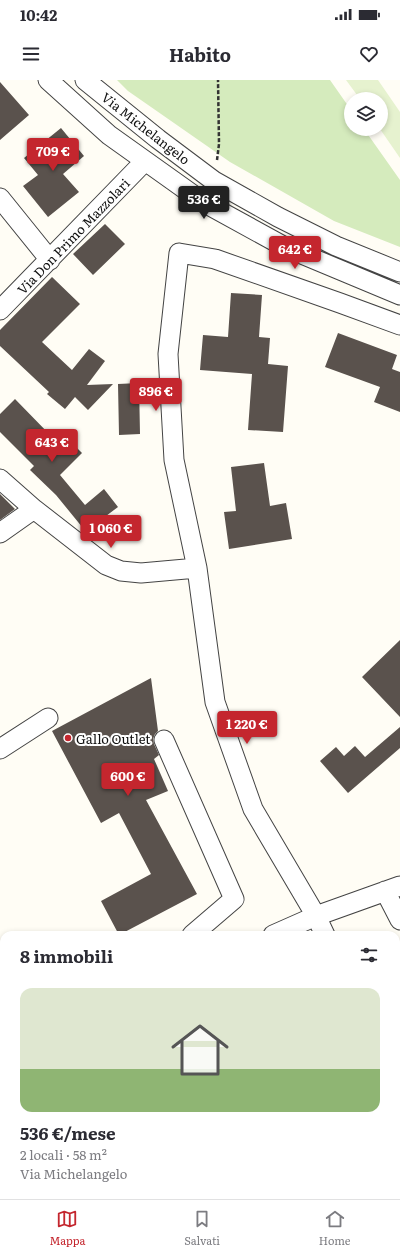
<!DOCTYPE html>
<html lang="it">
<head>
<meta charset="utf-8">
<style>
  :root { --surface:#fff; --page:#f7f7f7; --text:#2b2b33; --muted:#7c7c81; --line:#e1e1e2; --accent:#c4262e }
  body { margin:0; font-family:Literata,serif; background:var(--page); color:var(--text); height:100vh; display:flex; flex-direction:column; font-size:15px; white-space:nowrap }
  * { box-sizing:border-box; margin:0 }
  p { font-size:13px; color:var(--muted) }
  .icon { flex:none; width:22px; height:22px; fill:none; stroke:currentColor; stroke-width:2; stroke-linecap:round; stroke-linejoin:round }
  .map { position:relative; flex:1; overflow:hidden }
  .details { position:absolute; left:0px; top:851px; width:400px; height:268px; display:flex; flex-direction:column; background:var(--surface); border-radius:12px 12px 0 0; box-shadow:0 2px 6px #0003 }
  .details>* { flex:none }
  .buttons { position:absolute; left:344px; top:12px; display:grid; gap:8px }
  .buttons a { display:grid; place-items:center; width:44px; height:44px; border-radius:50%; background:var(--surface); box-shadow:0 2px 6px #0003; font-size:20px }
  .price { position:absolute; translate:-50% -34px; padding:0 9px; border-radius:4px; background:var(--accent); color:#fff; font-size:13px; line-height:26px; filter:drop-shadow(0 1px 2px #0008) }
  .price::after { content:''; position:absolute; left:50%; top:24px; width:12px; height:9px; margin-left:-6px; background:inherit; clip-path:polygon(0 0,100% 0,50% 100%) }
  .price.on { background:#222; color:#fff }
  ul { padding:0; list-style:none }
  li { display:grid; align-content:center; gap:8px; height:212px; padding:0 20px }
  li span { display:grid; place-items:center; height:124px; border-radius:12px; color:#555 }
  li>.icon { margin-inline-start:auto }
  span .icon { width:72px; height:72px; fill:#fffc; stroke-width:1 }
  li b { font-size:17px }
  h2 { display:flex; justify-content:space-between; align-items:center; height:48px; padding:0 20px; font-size:17px }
  .status { display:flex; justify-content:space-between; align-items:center; height:28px; padding:0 20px; background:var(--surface); direction:ltr }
  .status svg { height:11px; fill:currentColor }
  header { display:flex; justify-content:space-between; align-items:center; height:52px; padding:0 20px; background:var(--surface); font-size:18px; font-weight:700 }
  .dock { display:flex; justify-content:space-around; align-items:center; height:56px; border-top:1px solid var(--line); background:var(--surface); font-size:11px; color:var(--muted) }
  .dock a { display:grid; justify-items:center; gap:2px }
  .dock .on { color:var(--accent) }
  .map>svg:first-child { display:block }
</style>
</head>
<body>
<div class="status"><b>10:42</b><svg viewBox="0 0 49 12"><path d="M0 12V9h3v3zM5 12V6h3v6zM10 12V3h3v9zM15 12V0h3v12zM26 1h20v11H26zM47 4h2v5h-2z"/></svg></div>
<header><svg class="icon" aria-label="menu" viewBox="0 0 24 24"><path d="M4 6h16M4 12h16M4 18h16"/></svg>Habito<svg class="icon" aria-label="heart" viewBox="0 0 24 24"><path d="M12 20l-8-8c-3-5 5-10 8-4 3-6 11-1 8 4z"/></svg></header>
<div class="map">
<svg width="400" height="1119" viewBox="0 0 400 1119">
  <rect width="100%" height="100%" fill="#fffdf5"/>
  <!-- green -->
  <path fill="#d5ebbd" d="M 117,0 L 330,0 L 351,30 L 351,49 L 364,49 L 400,100 L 400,167 L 334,141 L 230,82 L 128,11 Z"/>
  <!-- pitch -->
  <path fill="#e6f2cf" d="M 346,0 L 378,0 L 400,32 L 400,78 L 380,49 L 381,19 L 360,19 Z"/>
  <!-- building -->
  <path fill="#5a524d" d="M 0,2 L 29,35 L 0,60 Z
    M 61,48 L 84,76 L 63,94 L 79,112 L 48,137 L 23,106 L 38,95 L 24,78 Z
    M 105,144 L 125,164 L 93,195 L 73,174 Z
    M 52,197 L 80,224 L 42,262 L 72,290 L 89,269 L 105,281 L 87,305 L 113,304 L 88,330 L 75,317 L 65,329 L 47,314 L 49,312 L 0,266 L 0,250 Z
    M 231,213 L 262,215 L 259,257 L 270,258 L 268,284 L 288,286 L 283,352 L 248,350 L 252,294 L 200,290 L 203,255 L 228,257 Z
    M 338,253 L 397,275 L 392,289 L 400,292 L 400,332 L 374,322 L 380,307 L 325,287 Z
    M 139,303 L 140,354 L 119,355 L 118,304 Z
    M 15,319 L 54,359 L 61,352 L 82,373 L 60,395 L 85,425 L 104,409 L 118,427 L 98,442 L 99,443 L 87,453 L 56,415 L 30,390 L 34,386 L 0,352 L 0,334 Z
    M 264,383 L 270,426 L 286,423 L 292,459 L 229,469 L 224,432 L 236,431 L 231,387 Z
    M 0,414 L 15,429 L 0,440 Z
    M 400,560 L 400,637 L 362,597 Z
    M 151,598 L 158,651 L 155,654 L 153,659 L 154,664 L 159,675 L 154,679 L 168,711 L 146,720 L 197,814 L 119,855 L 101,821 L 151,794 L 119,733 L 101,743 L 52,651 Z
    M 400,647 L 400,668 L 348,713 L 320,681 L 336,667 L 344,676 L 355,666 L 365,677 Z"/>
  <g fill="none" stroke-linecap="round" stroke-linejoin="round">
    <!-- minor casing -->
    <g stroke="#444" stroke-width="21">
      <path id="minor" d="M 48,0 L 109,55 L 203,122 L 285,167 L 400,215
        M 85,0 L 158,59 L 214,101 L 278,137 L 336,166 L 400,192
        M 0,118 L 50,180
        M 0,230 L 145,81
        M 0,399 L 34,429 L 0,453
        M 34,429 L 106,485 L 121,491 L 141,493 L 197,488
        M 164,660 L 234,819 L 192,855
        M 0,669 L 48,638
        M 385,811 L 400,840
        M 273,855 L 316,836 L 400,806
        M 325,855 L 316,836 L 253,729 L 215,622 L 197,488 L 174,380 L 168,274 L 179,173 L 215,179 L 340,223 L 400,245"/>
    </g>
    <!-- major casing -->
    <g stroke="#222" stroke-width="24">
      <path id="major" d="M 0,944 L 4,960
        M 49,1115 L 50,1119"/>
    </g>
    <!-- path -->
    <path stroke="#333" stroke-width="2.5" stroke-dasharray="4 2" stroke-linecap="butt" d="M 217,80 L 219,64 L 218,0
      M 0,1026 L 4,1040
      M 26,1115 L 28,1119"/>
    <!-- minor -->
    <use href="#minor" stroke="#fff" stroke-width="19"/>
    <!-- major -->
    <use href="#major" stroke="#f9d66b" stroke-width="22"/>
  </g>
  <!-- markers -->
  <circle fill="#c4262e" stroke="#fff" stroke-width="1.5" cx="68" cy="658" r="4"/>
  <g text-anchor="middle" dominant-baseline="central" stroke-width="4" stroke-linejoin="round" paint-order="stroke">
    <!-- street labels -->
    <g font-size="13" fill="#111" stroke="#fff">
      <text transform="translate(146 48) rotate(38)">Via Michelangelo</text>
      <text transform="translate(73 156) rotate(-46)">Via Don Primo Mazzolari</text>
    </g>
    <!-- poi labels -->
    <g font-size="13" fill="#111" stroke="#fff" text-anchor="start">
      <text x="76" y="658">Gallo Outlet</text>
    </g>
  </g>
</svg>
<div class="buttons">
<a><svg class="icon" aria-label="layers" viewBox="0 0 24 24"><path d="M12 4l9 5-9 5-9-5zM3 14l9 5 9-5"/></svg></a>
</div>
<b class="price" style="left:53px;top:92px">709 €</b>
<b class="price on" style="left:204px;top:140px">536 €</b>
<b class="price" style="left:295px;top:190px">642 €</b>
<b class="price" style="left:156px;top:332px">896 €</b>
<b class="price" style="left:52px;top:383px">643 €</b>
<b class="price" style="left:111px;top:469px">1 060 €</b>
<b class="price" style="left:247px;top:665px">1 220 €</b>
<b class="price" style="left:128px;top:717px">600 €</b>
<section class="details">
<h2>8 immobili<svg class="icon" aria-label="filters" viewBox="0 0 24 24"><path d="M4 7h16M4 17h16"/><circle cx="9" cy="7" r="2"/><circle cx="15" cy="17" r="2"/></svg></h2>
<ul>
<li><span style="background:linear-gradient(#dfe7d0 65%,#8fb573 0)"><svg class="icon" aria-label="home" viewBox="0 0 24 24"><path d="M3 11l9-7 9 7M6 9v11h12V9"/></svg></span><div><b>536 €/mese</b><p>2 locali · 58 m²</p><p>Via Michelangelo</p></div></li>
</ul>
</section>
</div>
<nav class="dock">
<a class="on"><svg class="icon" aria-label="map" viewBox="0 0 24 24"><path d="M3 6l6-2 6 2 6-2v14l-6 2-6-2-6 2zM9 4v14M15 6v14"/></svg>Mappa</a>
<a><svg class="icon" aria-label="saved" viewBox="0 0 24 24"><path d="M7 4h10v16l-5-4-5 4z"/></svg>Salvati</a>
<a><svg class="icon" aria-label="home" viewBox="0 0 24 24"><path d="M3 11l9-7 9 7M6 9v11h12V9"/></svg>Home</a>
</nav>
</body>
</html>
